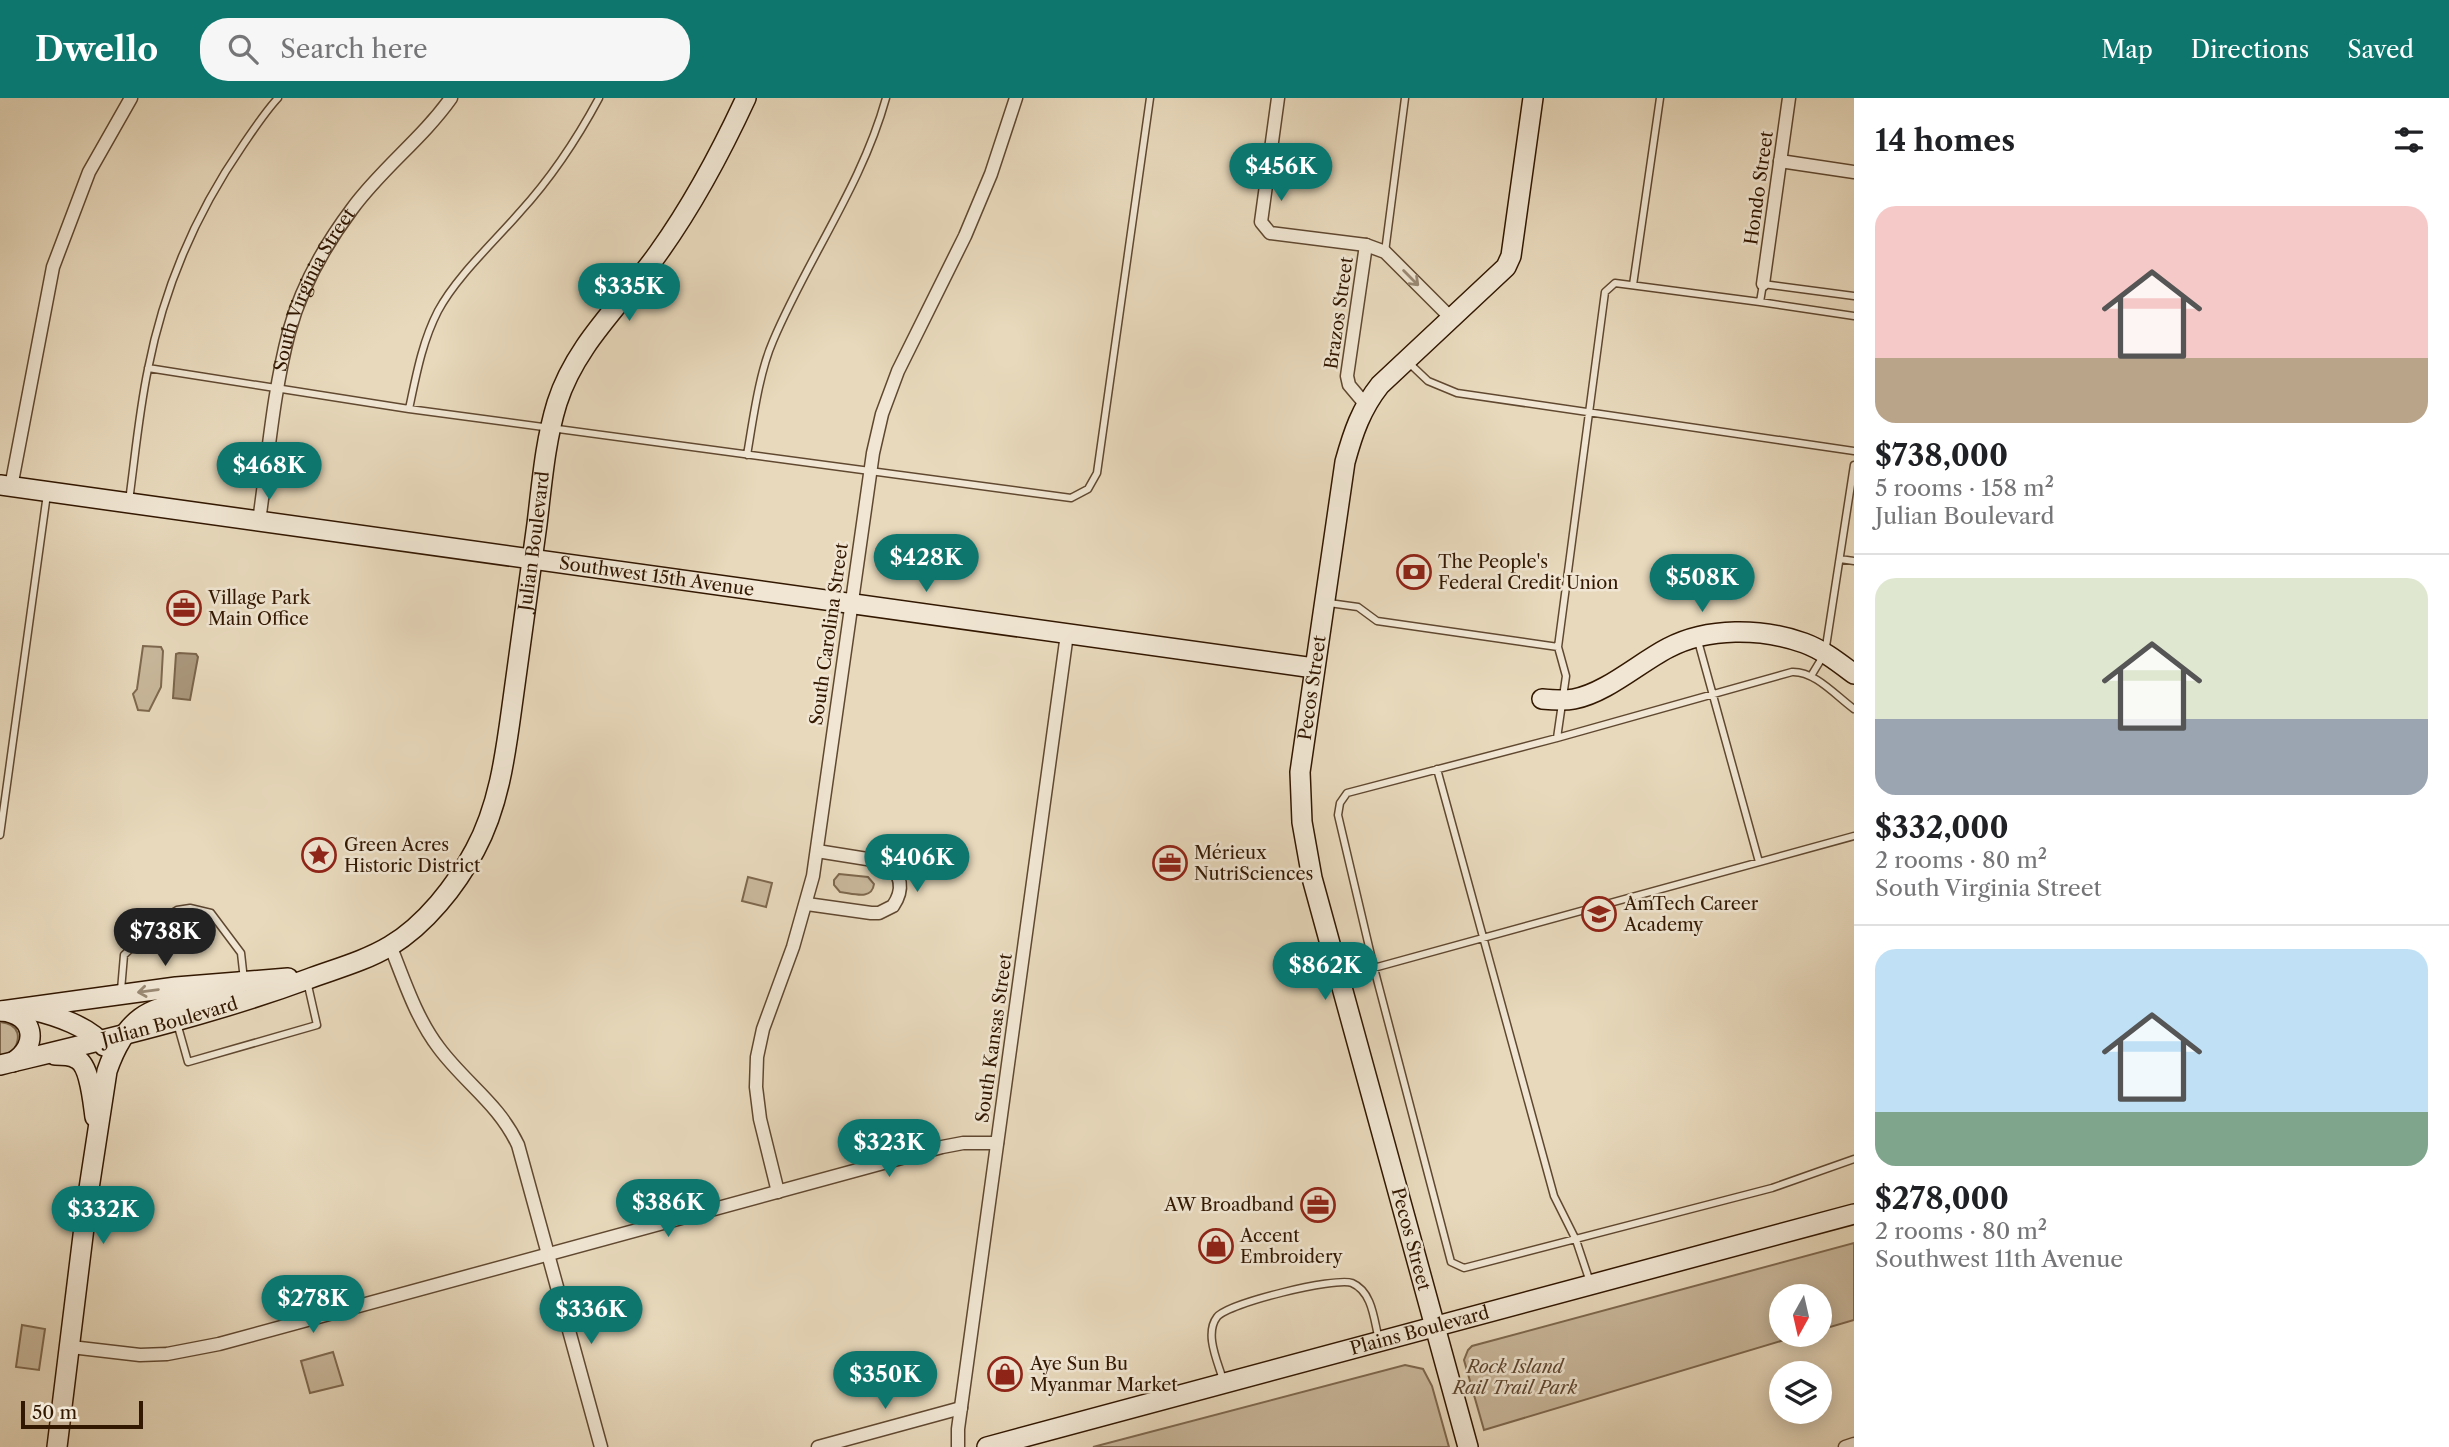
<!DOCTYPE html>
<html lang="en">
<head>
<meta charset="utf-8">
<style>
  :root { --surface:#fff; --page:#f6f6f6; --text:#202124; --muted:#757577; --line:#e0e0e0; --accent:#0f766e }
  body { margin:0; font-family:"Libre Caslon Text",serif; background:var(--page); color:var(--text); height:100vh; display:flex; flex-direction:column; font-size:26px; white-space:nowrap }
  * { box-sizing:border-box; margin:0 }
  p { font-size:23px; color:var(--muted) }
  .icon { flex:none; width:38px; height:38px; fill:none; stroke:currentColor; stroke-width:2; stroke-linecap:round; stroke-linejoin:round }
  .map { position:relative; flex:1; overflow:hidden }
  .panel { display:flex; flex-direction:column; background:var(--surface); width:595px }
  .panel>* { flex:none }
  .needle { width:46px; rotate:188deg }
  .controls { position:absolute; left:1769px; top:1186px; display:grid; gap:14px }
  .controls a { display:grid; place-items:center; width:63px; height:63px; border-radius:50%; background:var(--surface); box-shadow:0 4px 18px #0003; font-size:35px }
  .scale { position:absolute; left:21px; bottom:18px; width:122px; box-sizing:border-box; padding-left:7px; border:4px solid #321701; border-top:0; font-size:19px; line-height:24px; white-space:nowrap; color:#321701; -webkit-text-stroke:5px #f0e6d3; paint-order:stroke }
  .price { position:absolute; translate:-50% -60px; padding:0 16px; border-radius:24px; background:var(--accent); color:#fff; font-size:23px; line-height:46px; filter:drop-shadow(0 2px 4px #0008) }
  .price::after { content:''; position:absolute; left:50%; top:42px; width:21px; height:16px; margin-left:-10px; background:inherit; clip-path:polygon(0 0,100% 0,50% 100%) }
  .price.current { background:#222; color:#fff }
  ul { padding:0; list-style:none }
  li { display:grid; align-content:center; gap:14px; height:371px; padding:0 21px }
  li+li { border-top:2px solid var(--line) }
  li span { display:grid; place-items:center; height:217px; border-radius:21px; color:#555 }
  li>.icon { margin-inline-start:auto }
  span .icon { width:126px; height:126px; fill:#fffc; stroke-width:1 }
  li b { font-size:30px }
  h2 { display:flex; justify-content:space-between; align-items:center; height:84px; padding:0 21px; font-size:30px }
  header { display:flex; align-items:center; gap:42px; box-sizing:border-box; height:98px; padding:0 35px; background:var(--accent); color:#fff }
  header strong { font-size:33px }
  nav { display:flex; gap:38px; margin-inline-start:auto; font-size:24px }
  .search { width:490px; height:63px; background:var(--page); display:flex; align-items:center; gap:18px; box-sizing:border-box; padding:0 24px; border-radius:28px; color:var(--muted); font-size:26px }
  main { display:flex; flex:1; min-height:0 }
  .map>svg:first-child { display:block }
</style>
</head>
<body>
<header>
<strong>Dwello</strong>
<div class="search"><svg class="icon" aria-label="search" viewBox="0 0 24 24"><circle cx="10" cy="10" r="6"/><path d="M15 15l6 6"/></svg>Search here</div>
<nav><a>Map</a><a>Directions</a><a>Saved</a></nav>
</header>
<main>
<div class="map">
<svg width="1854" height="1349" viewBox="0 0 1854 1349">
  <rect width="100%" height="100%" fill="#e8d9bc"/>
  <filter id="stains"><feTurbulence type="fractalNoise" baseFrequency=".00286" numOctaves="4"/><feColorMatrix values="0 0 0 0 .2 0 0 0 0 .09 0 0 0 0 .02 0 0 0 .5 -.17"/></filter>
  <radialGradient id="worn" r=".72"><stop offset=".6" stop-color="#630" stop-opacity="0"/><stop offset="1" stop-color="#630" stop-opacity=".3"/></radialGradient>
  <!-- green -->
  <path fill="#c9b89c" stroke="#7e684e" stroke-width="2" d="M 143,548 L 161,549 L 163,553 L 161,589 L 149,613 L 138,612 L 133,596 L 137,591 Z
    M 839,776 L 868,779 L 874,786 C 872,803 852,795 840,794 L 834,787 L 834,782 Z
    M 748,779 L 772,785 L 766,809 L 742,803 Z
    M 0,924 C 20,926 22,940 12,955 L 0,957 Z
    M 1854,1145 L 1854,1222 L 1820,1232 L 1820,1199 L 1782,1199 L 1782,1237 L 1801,1237 L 1484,1332 L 1464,1262 L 1468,1252 L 1472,1248 Z
    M 22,1227 L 45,1231 L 39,1272 L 16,1269 Z
    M 333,1254 L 343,1287 L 310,1295 L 301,1263 Z
    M 1405,1267 L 1423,1271 L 1432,1288 L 1449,1349 L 1093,1349 Z"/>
  <!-- water -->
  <path fill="#aa977c" stroke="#7a644b" stroke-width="2" d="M 179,555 L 196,556 L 198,559 L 190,602 L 173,600 L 176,556 Z"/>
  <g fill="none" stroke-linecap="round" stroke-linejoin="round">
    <!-- lane casing -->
    <g stroke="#604830" stroke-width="9">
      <path id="lane" d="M 1385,154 L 1405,0
        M 1633,187 L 1660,0
        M 1854,198 L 1763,186 L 1760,204 L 1854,218
        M 1760,204 L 1615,185 L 1605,194 L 1558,549 L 1566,578 L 1557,640 L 1347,695 L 1340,705 L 1338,717 L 1374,870 L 1451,1164 L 1464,1170 L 1772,1090 L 1854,1061
        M 1408,264 L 1428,283 L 1457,295 L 1854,353
        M 148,270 L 409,311 L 1071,400 L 1088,391 L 1097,375 L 1150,0
        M 409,311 C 416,278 422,244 438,213 C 456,179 494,144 520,114 C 551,80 577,41 599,0
        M 747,357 C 753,322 759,275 773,243 C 808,160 862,87 886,0
        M 129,403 C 135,359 139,314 148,271 C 164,189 196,115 243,47 C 254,31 265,14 278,0
        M 1840,461 L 1854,463
        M 1329,505 L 1358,509 L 1377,523 L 1558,549
        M 1698,543 L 1759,764
        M 1811,578 L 1825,555 L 1854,367
        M 1557,640 L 1792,574 C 1815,573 1836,598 1854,611
        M 1437,671 L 1554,1098 L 1576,1142 L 1590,1184
        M 0,737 L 47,396
        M 1341,879 L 1854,738
        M 121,892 L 124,857 L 162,821 L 177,812 L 190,810 L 211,815 L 241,855 L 244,882
        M 177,925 L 188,964 L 317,927 L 307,883
        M 1223,1282 C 1218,1264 1204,1236 1217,1219 C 1228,1205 1335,1179 1352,1185 C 1373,1194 1374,1223 1379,1242"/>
    </g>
    <!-- street casing -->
    <g stroke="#604830" stroke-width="15">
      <g id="street">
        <path d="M 1278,0 L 1261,124 L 1270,135 L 1366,147 L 1385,154 L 1452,221"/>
        <path d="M 1780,63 L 1854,74"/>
        <path d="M 1763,186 L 1789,0"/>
        <path d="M 1365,306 L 1349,287 L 1347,278 L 1366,147"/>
        <path d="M 11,389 L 53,169 L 89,74 L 131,0"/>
        <path id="s1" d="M 259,423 C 268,361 273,295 289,234 C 301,190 325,147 352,111 C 381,71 422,41 451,0"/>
        <path d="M 807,806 L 871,815 L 879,815 L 893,808 C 904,792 902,776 886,764 L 817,753"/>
        <path d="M 390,847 C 404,882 416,920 439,950 C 465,985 499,1006 518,1047 L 601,1349"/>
        <path d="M 778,1094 L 760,1021 L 756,989 L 757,959 L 763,931 L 793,849 L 813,778 L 873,355 L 882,316 L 898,273 L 965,138 L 991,76 L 1016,0"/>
        <path d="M 71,1249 L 140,1257 L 167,1256 L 219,1246 L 942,1049 L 963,1045 L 997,1045"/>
        <path d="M 818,1349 L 961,1310"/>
        <path d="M 958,1349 L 958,1331 L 1067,536"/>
        <path d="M 1845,1349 L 1854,1346"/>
      </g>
    </g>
    <!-- secondary casing -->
    <g stroke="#321701" stroke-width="22">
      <g id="secondary">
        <path id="s2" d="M 0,387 L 1314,570"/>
        <path d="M 1542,601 C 1553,602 1564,603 1574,601 C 1606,595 1639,565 1668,550 C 1708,529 1762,530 1804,545 C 1823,552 1838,564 1854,576"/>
        <path d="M 32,912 C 54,917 91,929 104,948"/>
        <path d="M 0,913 L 176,889 L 288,880"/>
        <path d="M 2,913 C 34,916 40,947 13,964"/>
        <path d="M 55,957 C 63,957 71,957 77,961 C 90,968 93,1005 95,1019"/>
        <path id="s3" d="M 0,967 C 103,942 208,918 308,881 C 335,871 365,863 390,848 C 425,827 456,788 475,752 C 500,706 506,652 513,601 C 521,543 529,484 537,426 C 542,385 545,344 557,305 C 576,245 624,204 659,154 C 694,105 721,54 746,0"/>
        <path d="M 57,1349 L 88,1097 L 107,973 C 137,886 180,920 241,884"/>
        <path id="s4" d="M 987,1349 L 1854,1116"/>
        <path id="s5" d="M 1468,1349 L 1312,780 L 1302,724 L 1300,674 L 1345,364 C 1353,335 1361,311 1380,287 L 1506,169 L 1511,158 L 1533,0"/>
      </g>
    </g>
    <!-- lane -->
    <use href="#lane" stroke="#f0e6d3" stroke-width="6"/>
    <!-- street -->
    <use href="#street" stroke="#f0e6d3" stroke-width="12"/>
    <!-- secondary -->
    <use href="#secondary" stroke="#f0e6d3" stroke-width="19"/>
  </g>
  <!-- one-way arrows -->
  <defs><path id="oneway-shaft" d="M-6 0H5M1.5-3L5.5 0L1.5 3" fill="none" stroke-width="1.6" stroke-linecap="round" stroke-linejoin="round" transform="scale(1.75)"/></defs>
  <g stroke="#9a8974">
    <use href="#oneway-shaft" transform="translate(1411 180) rotate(45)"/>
    <use href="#oneway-shaft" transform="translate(148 893) rotate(172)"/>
  </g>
  <!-- icons -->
  <defs>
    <g id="bank-ring" transform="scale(1.75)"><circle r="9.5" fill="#f0e6d3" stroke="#8f2418" stroke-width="1.5"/><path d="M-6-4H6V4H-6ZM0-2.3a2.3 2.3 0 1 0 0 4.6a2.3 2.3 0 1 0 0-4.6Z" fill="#8f2418"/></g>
    <g id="office-ring" transform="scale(1.75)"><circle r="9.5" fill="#f0e6d3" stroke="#8f2418" stroke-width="1.5"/><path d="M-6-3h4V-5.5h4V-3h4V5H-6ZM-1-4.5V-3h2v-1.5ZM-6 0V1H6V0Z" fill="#8f2418"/></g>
    <g id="sight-ring" transform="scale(1.75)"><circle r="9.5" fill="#f0e6d3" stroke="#8f2418" stroke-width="1.5"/><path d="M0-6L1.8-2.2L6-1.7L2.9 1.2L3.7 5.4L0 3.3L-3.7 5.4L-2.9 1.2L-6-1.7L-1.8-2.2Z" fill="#8f2418"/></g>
    <g id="school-ring" transform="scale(1.75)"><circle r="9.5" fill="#f0e6d3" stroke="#8f2418" stroke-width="1.5"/><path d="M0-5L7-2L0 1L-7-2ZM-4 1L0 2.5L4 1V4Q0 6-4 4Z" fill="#8f2418"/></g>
    <g id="shop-ring" transform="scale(1.75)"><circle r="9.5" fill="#f0e6d3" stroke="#8f2418" stroke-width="1.5"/><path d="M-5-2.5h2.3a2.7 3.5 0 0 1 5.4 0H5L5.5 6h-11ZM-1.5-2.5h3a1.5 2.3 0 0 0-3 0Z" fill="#8f2418"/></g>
  </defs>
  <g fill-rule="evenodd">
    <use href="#bank-ring" x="1414" y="474"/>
    <use href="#office-ring" x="184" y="510"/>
    <use href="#sight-ring" x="319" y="757"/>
    <use href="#office-ring" x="1170" y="765"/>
    <use href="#school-ring" x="1599" y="816"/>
    <use href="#office-ring" x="1318" y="1107"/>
    <use href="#shop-ring" x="1216" y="1148"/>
    <use href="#shop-ring" x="1005" y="1276"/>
  </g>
  <g text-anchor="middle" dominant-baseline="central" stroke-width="5" stroke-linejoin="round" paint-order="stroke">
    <!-- street labels -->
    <g font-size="18" fill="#321701" stroke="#f0e6d3">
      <text transform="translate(1759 90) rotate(-82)">Hondo Street</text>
      <text stroke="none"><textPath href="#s1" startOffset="240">South Virginia Street</textPath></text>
      <text transform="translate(1339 215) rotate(-82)">Brazos Street</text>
      <text stroke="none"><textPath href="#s3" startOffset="854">Julian Boulevard</textPath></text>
      <text stroke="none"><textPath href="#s2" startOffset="663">Southwest 15th Avenue</textPath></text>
      <text transform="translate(829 536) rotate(-82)">South Carolina Street</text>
      <text stroke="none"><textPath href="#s5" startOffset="782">Pecos Street</textPath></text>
      <text stroke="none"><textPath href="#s3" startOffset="175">Julian Boulevard</textPath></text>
      <text transform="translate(994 940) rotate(-82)">South Kansas Street</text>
      <text transform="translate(1411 1141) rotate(75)">Pecos Street</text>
      <text stroke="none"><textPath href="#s4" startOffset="448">Plains Boulevard</textPath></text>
    </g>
    <!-- poi labels -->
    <g font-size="18" fill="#321701" stroke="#f0e6d3" text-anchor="start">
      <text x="1438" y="464">The People's<tspan x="1438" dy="21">Federal Credit Union</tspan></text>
      <text x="208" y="500">Village Park<tspan x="208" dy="21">Main Office</tspan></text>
      <text x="344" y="747">Green Acres<tspan x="344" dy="21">Historic District</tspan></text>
      <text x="1194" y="755">Mérieux<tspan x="1194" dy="21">NutriSciences</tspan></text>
      <text x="1624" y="806">AmTech Career<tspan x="1624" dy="21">Academy</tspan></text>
      <text x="1294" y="1107" text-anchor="end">AW Broadband</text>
      <text x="1240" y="1138">Accent<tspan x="1240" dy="21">Embroidery</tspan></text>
      <text x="1030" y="1266">Aye Sun Bu<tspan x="1030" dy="21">Myanmar Market</tspan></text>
    </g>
    <!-- park labels -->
    <g font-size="18" font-style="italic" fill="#5f4730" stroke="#f0e6d3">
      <text x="1515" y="1269">Rock Island<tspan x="1515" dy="21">Rail Trail Park</tspan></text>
    </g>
  </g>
  <rect width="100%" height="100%" filter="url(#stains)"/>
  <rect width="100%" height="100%" fill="url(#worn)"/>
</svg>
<div class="controls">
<a><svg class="needle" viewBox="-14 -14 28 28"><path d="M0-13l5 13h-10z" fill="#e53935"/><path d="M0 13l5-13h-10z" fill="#757577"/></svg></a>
<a><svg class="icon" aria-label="layers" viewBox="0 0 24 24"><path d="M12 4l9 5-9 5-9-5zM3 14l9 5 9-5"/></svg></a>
</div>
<div class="scale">50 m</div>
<b class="price" style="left:1281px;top:105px">$456K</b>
<b class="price" style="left:629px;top:225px">$335K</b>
<b class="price" style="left:269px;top:404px">$468K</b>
<b class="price" style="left:926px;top:496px">$428K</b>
<b class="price" style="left:1702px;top:516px">$508K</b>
<b class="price" style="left:917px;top:796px">$406K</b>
<b class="price current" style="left:165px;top:870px">$738K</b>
<b class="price" style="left:1325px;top:904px">$862K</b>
<b class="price" style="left:889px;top:1081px">$323K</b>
<b class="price" style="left:668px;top:1141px">$386K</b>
<b class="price" style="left:103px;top:1148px">$332K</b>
<b class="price" style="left:313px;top:1237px">$278K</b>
<b class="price" style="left:591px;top:1248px">$336K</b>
<b class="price" style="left:885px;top:1313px">$350K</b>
</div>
<section class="panel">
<h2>14 homes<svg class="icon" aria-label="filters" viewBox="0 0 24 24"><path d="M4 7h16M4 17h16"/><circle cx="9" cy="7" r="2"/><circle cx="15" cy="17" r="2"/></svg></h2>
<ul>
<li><span style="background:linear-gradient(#f6c9c9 70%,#b9a48a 0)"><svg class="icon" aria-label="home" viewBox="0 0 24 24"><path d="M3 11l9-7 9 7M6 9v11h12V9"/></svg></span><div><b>$738,000</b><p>5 rooms · 158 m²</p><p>Julian Boulevard</p></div></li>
<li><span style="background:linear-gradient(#dfe7d0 65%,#9aa5b1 0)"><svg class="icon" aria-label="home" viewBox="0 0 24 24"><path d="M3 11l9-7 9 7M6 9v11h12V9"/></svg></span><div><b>$332,000</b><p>2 rooms · 80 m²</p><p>South Virginia Street</p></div></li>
<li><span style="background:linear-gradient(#bfe0f5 75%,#7fa58c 0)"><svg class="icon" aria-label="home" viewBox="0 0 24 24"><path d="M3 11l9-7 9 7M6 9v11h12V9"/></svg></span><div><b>$278,000</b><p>2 rooms · 80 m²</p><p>Southwest 11th Avenue</p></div></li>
</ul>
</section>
</main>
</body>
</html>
